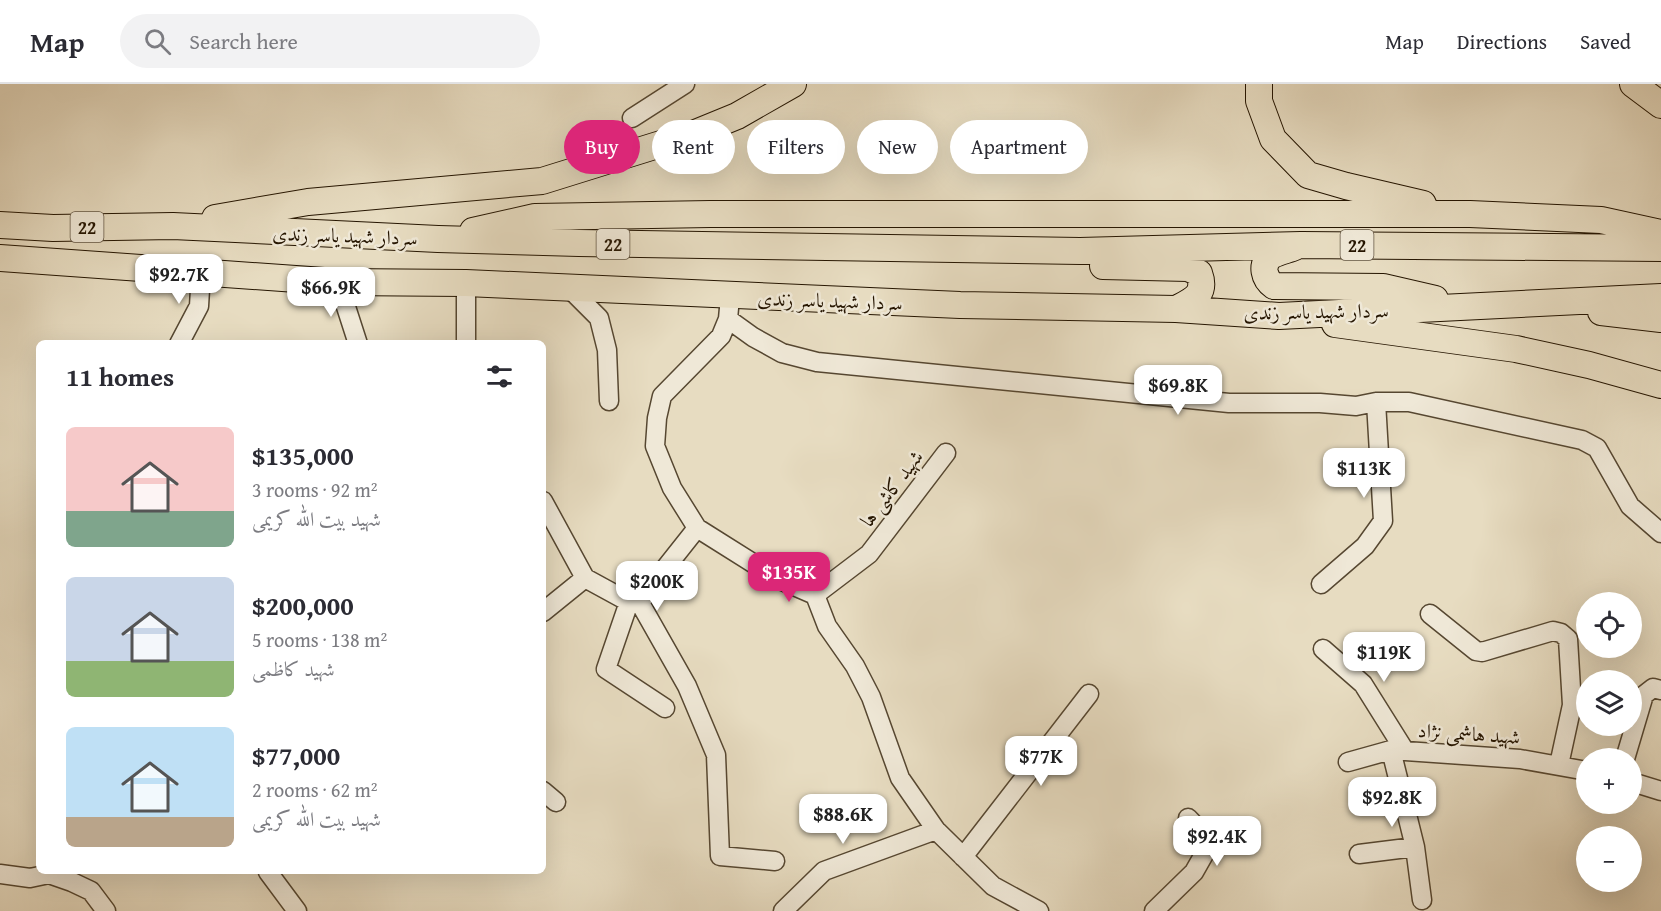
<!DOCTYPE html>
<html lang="en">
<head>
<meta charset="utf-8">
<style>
  :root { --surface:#fff; --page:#f2f2f3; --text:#2b2b33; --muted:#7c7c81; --line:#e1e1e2; --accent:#db2777 }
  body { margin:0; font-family:"Gentium Book Plus",Amiri,serif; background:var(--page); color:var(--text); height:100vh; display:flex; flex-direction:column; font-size:22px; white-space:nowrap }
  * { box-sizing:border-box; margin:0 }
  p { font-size:20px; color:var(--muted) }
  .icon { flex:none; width:33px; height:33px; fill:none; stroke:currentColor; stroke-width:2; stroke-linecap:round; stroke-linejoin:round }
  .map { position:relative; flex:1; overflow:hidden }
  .sheet { position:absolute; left:36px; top:256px; width:510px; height:534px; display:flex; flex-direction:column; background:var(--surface); border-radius:9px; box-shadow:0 6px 24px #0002 }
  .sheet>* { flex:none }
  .hud { position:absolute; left:564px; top:36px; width:570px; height:54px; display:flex; gap:12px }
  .fabs { position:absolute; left:1576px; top:508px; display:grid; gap:12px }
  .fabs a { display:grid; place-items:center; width:66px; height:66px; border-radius:50%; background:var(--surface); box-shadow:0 6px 24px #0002; font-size:30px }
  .price { position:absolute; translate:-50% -51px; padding:0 14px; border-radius:12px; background:#fff; color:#222; font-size:20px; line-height:39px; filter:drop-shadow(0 2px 3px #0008) }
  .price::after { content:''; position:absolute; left:50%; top:36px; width:18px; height:14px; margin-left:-9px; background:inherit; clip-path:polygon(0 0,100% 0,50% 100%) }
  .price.on { background:var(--accent); color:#fff }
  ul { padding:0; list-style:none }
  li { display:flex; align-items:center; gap:18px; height:150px; padding:0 30px }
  li span { display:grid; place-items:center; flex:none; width:168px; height:120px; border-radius:9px; color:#555 }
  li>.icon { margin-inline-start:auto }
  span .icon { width:72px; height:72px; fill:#fffc; stroke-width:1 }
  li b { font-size:26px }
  h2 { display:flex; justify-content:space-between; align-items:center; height:72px; padding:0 30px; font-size:26px }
  .pill { padding:0 21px; border-radius:27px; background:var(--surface); box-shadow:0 6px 24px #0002; font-size:21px; line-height:54px }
  .pill.on { background:var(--accent); color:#fff }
  header { display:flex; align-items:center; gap:36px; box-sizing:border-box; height:84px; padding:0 30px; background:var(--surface); border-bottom:2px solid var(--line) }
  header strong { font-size:28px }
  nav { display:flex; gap:33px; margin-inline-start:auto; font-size:21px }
  .search { width:420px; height:54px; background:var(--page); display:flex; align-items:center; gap:15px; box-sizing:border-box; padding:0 21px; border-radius:33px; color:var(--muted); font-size:22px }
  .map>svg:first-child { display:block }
</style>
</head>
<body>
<header>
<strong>Map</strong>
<div class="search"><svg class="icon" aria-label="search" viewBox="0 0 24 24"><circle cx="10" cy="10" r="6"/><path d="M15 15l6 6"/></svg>Search here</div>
<nav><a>Map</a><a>Directions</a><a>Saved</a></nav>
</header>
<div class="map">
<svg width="1661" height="827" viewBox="0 0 1661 827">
  <rect width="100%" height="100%" fill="#e7dcc1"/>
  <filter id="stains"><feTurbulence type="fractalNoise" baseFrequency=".00333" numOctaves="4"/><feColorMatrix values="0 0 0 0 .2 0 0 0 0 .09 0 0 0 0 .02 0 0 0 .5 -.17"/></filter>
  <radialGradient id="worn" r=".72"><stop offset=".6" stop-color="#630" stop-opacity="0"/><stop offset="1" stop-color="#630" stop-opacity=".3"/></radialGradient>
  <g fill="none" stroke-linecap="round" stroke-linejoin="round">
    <!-- minor casing -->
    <g stroke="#564731" stroke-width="21">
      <path id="minor" d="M 632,34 L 685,0
        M 338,198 L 358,260
        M 569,204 L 599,234 L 607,266 L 609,317
        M 729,224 L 728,235 L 721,252 L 662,312 L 657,334 L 655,362 L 672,404 L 697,444 L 778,495 L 815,511 L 827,542 L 855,582 L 871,613 L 900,694 L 936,746 L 993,802 L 1039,827
        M 728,235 L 753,253 L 782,269 L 817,278 L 1229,319 L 1320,319 L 1356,322 L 1376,318 L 1409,318 L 1582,356 L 1597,364 L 1630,422 L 1661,449
        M 179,260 L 199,222 L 201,189
        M 466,260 L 466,199
        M 543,417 L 585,494 L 543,528
        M 585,494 L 629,518 L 640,519 L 655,497 L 697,444
        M 1321,500 L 1365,462 L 1383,437 L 1376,318
        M 815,511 L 869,470 L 946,369
        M 629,518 L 606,585 L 665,624
        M 640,519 L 687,602 L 716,671 L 720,772 L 775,777
        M 1430,530 L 1476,567 L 1482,568 L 1553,547 L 1561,549 L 1568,555 L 1572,621 L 1559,681
        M 1323,565 L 1363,600 L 1405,667
        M 1391,666 L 1415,763 L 1422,816
        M 1625,675 L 1644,611 L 1653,604 L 1661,606
        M 1348,678 L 1391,666 L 1520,675 L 1587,687
        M 1632,698 L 1661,707
        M 543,707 L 556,718
        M 1359,770 L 1415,763
        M 963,773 L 1089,610
        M 268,788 L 297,827
        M 0,790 L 30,794 L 49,790 L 72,798 L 91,807 L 106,827
        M 783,827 L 824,787 L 936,746
        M 1154,827 L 1194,788 L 1211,758 L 1188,734"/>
    </g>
    <!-- highway casing -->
    <g stroke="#251501" stroke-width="28">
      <path id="highway" d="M 1259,0 L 1259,17 L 1273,55 L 1308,91 L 1346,102 L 1423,120
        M 1633,0 L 1661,21
        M 215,134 L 308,118 L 542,97 L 693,50 L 737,32 L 793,0
        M 0,141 L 53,144 L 173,142 L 438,155 L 579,159 L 1080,167 L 1301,161 L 1661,164
        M 473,147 L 535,133 L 710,130 L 1470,130 L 1601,136 L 1661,149
        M 1295,163 C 1288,166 1277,168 1271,172 C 1260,181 1264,195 1274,202 L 1383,203 L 1435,215
        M 0,174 L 338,198 L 466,199 L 960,221 L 1176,225 L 1279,232 L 1661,213
        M 1103,182 L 1188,184 L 1199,189 C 1207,211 1193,216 1176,225
        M 1601,228 L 1661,235
        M 1335,240 L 1516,265 L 1589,281 L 1661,301"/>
    </g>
    <!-- minor -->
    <use href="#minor" stroke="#efe8d7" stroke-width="18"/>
    <!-- highway -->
    <use href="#highway" stroke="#e7dcc1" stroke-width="26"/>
  </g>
  <g text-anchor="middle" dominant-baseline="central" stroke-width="5" stroke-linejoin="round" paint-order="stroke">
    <!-- shield labels -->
    <g fill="#efe8d7" stroke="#625441" stroke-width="1.5">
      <rect x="70.5" y="128" width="33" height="30" rx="4.5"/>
      <rect x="596.5" y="145" width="33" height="30" rx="4.5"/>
      <rect x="1340.5" y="146" width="33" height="30" rx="4.5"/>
    </g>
    <g font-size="18" font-weight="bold" fill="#251501">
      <text x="87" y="143">22</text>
      <text x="613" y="160">22</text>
      <text x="1357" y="161">22</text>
    </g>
    <!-- street labels -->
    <g font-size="20" fill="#251501" stroke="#efe8d7">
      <text transform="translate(345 151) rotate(2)">سردار شهید یاسر زندی</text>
      <text transform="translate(830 216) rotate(2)">سردار شهید یاسر زندی</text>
      <text transform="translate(1316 227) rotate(-1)">سردار شهید یاسر زندی</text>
      <text transform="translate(891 404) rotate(-53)">شهید کاشی ها</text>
      <text transform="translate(1469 649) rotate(4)">شهید هاشمی نژاد</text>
    </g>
  </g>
  <rect width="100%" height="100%" filter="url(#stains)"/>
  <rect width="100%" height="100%" fill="url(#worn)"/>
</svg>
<div class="fabs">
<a><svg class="icon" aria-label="locate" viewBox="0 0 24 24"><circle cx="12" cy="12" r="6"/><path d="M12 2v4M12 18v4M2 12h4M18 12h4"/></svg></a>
<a><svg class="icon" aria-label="layers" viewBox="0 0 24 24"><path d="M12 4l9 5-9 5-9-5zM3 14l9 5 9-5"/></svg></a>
<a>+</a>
<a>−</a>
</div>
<b class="price" style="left:179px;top:221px">$92.7K</b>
<b class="price" style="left:331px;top:234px">$66.9K</b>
<b class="price" style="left:1178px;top:332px">$69.8K</b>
<b class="price" style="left:1364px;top:415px">$113K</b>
<b class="price on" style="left:789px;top:519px">$135K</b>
<b class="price" style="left:657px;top:528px">$200K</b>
<b class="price" style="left:1384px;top:599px">$119K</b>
<b class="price" style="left:1041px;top:703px">$77K</b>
<b class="price" style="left:1392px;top:744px">$92.8K</b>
<b class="price" style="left:843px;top:761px">$88.6K</b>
<b class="price" style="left:1217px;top:783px">$92.4K</b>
<div class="hud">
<a class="pill on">Buy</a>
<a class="pill">Rent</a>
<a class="pill">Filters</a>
<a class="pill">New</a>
<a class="pill">Apartment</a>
</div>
<section class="sheet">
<h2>11 homes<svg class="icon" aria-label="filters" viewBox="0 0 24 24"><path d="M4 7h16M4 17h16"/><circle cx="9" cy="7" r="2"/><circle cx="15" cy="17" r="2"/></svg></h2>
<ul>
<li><span style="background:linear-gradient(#f6c9c9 70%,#7fa58c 0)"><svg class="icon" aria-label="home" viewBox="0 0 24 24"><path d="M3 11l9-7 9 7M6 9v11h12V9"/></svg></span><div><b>$135,000</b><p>3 rooms · 92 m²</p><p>شهید بیت الله کریمی</p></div></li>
<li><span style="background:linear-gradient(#c9d6e8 70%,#8fb573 0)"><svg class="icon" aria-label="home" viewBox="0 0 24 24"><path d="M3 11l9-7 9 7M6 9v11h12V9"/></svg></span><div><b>$200,000</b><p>5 rooms · 138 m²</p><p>شهید کاظمی</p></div></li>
<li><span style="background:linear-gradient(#bfe0f5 75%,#b9a48a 0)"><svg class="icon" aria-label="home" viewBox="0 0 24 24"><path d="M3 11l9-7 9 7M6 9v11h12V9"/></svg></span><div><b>$77,000</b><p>2 rooms · 62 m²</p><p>شهید بیت الله کریمی</p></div></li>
</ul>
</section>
</div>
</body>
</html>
